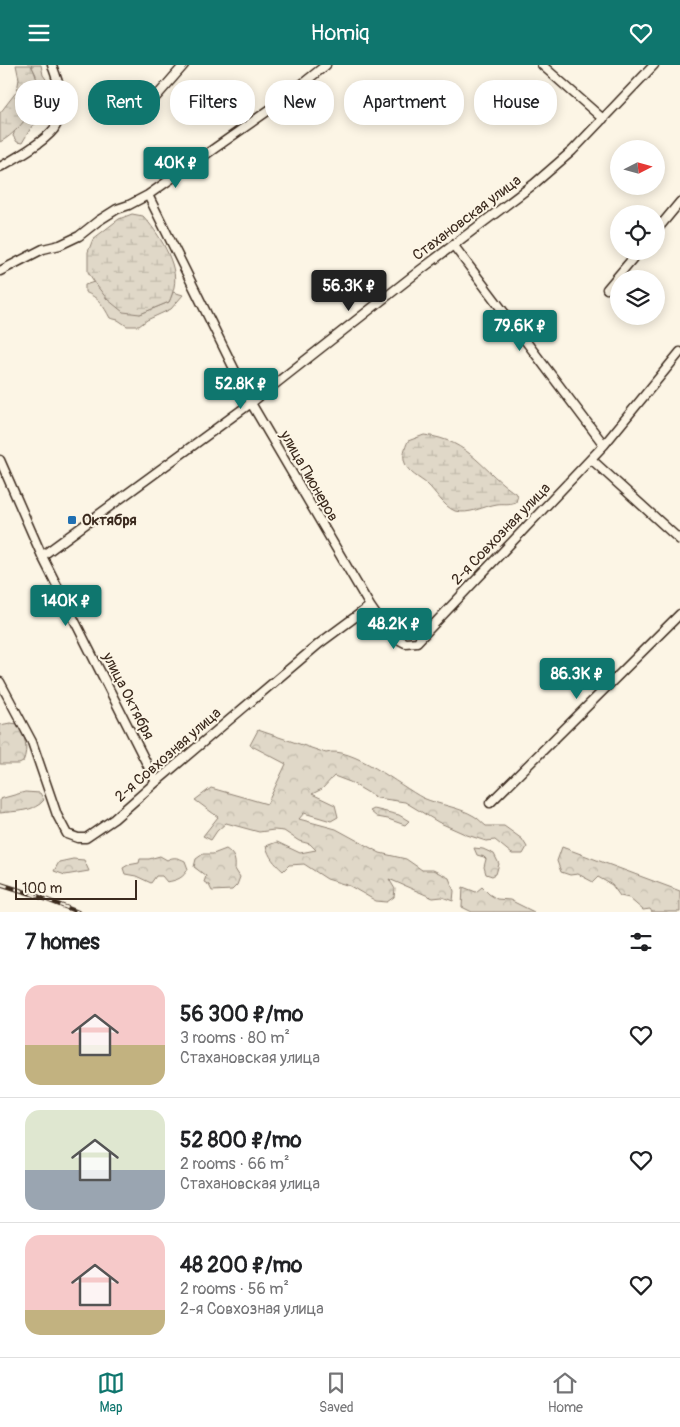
<!DOCTYPE html>
<html lang="en">
<head>
<meta charset="utf-8">
<style>
  :root { --surface:#fff; --page:#f6f6f6; --text:#202124; --muted:#757577; --line:#e0e0e0; --accent:#0f766e }
  body { margin:0; font-family:Pangolin,sans-serif; background:var(--page); color:var(--text); height:100vh; display:flex; flex-direction:column; font-size:19px; white-space:nowrap }
  * { box-sizing:border-box; margin:0 }
  p { font-size:16px; color:var(--muted) }
  .icon { flex:none; width:28px; height:28px; fill:none; stroke:currentColor; stroke-width:2; stroke-linecap:round; stroke-linejoin:round }
  .map { position:relative; height:847px; overflow:hidden }
  .sheet { display:flex; flex-direction:column; background:var(--surface); flex:1 }
  .sheet>* { flex:none }
  .top-card { position:absolute; left:15px; top:15px; width:650px; height:45px; display:flex; gap:10px }
  .needle { width:32px; rotate:84deg }
  .buttons { position:absolute; left:610px; top:75px; display:grid; gap:10px }
  .buttons a { display:grid; place-items:center; width:55px; height:55px; border-radius:50%; background:var(--surface); box-shadow:0 2px 12px #0003; font-size:25px }
  .scale { position:absolute; left:15px; bottom:12px; width:122px; box-sizing:border-box; padding-left:5px; border:2px solid #3b2a1e; border-top:0; font-size:14px; line-height:18px; white-space:nowrap; color:#3b2a1e; -webkit-text-stroke:4px #fcf5e5; paint-order:stroke }
  .price { position:absolute; translate:-50% -42px; padding:0 11px; border-radius:5px; background:var(--accent); color:#fff; font-size:16px; line-height:32px; filter:drop-shadow(0 1px 2px #0008) }
  .price::after { content:''; position:absolute; left:50%; top:30px; width:15px; height:11px; margin-left:-8px; background:inherit; clip-path:polygon(0 0,100% 0,50% 100%) }
  .price.on { background:#222; color:#fff }
  ul { padding:0; list-style:none }
  li { display:flex; align-items:center; gap:15px; height:125px; padding:0 25px }
  li+li { border-top:1px solid var(--line) }
  li span { display:grid; place-items:center; flex:none; width:140px; height:100px; border-radius:15px; color:#555 }
  li>.icon { margin-inline-start:auto }
  span .icon { width:60px; height:60px; fill:#fffc; stroke-width:1 }
  li b { font-size:21px }
  h2 { display:flex; justify-content:space-between; align-items:center; height:60px; padding:0 25px; font-size:21px }
  .pill { padding:0 18px; border-radius:20px; background:var(--surface); box-shadow:0 2px 12px #0003; font-size:18px; line-height:45px }
  .pill.on { background:var(--accent); color:#fff }
  header { display:flex; justify-content:space-between; align-items:center; height:65px; padding:0 25px; background:var(--accent); color:#fff; font-size:22px; font-weight:600 }
  .tab-bar { display:flex; justify-content:space-around; align-items:center; height:70px; border-top:1px solid var(--line); background:var(--surface); font-size:14px; color:var(--muted) }
  .tab-bar a { display:grid; justify-items:center; gap:2px }
  .tab-bar .on { color:var(--accent) }
  .map>svg:first-child { display:block }
</style>
</head>
<body>
<header><svg class="icon" aria-label="menu" viewBox="0 0 24 24"><path d="M4 6h16M4 12h16M4 18h16"/></svg>Homiq<svg class="icon" aria-label="heart" viewBox="0 0 24 24"><path d="M12 20l-8-8c-3-5 5-10 8-4 3-6 11-1 8 4z"/></svg></header>
<div class="map">
<svg width="680" height="847" viewBox="0 0 680 847">
  <defs>
    <pattern id="forest-crowns" width="20" height="18" patternUnits="userSpaceOnUse" patternTransform="scale(1.25)"><rect width="20" height="18" fill="#e0d8c8"/><path d="M2 6a3 3 0 1 1 6 0M12 15a3 3 0 1 1 6 0" fill="none" stroke="#c1baab"/></pattern>
    <pattern id="wetland-marsh" width="20" height="14" patternUnits="userSpaceOnUse" patternTransform="scale(1.25)"><rect width="20" height="14" fill="#e0d8c8"/><path d="M1 5h8M5 5V1M11 12h8M15 12V8" fill="none" stroke="#c1baab"/></pattern>
  </defs>
  <rect width="100%" height="100%" fill="#fcf5e5"/>
  <filter id="ink" filterUnits="userSpaceOnUse"><feTurbulence type="fractalNoise" baseFrequency=".02" numOctaves="2"/><feDisplacementMap in="SourceGraphic" scale="10" xChannelSelector="R" yChannelSelector="G"/><feConvolveMatrix kernelMatrix="1 2 1 2 8 2 1 2 1" color-interpolation-filters="sRGB"/></filter>
  <g filter="url(#ink)">
    <!-- green -->
    <path fill="#e0d8c8" stroke="#8e8173" d="M 31,0 L 41,0 L 43,10 L 48,17 L 49,26 L 46,47 L 40,56 L 32,61 L 22,78 L 17,77 L 13,71 L 15,65 L 27,53 L 36,10 Z
      M 94,217 L 97,221 L 140,249 L 169,237 L 173,227 L 183,230 L 171,244 L 147,255 L 139,261 L 127,261 L 118,255 L 110,253 C 103,240 99,233 85,227 L 85,220 Z"/>
    <!-- forest -->
    <path fill="url(#forest-crowns)" stroke="#8e8173" d="M 10,658 L 18,659 C 25,674 29,681 23,697 L 19,699 L 0,699 L 0,660 Z
      M 258,665 L 326,688 C 351,680 400,721 423,733 C 439,740 459,742 474,751 C 478,753 482,758 486,761 L 504,761 L 522,774 L 527,782 L 523,789 L 512,789 L 495,775 L 486,776 L 467,770 L 438,757 L 405,737 L 377,733 L 350,717 L 334,711 L 322,724 L 312,729 L 335,740 L 338,752 L 331,756 L 304,748 L 299,754 L 336,764 L 380,788 L 406,794 L 422,805 L 433,805 L 449,813 L 454,826 L 453,836 L 442,832 L 433,833 L 389,814 L 395,824 L 394,832 L 387,837 L 376,836 L 350,821 L 327,814 L 304,799 L 289,800 L 283,806 C 274,798 269,792 266,781 L 277,777 L 300,788 L 316,785 L 310,779 L 299,776 L 284,766 L 274,765 L 259,767 L 226,758 L 217,766 L 211,775 L 203,771 L 218,752 L 195,735 L 211,723 L 267,739 L 286,699 L 250,680 Z
      M 25,727 L 40,728 L 44,735 C 35,747 14,746 0,748 L 0,734 Z
      M 374,744 L 399,750 L 409,756 L 405,760 L 388,754 L 377,752 L 370,746 Z
      M 562,782 L 680,826 L 680,847 L 652,847 L 650,844 L 643,845 L 629,833 L 620,831 L 612,820 L 598,812 L 593,817 L 578,809 L 570,810 L 561,807 L 557,796 Z
      M 474,783 L 483,784 L 494,789 L 499,799 L 496,809 L 492,811 L 486,809 L 484,802 L 486,794 L 484,792 L 477,790 Z
      M 226,784 C 234,789 236,795 235,804 L 240,812 L 237,820 L 232,825 L 212,826 L 209,820 L 204,817 L 206,811 L 194,802 L 196,794 L 203,789 L 213,789 Z
      M 160,791 L 167,795 C 174,791 179,793 185,796 L 188,804 C 183,813 178,815 167,817 L 162,811 L 156,811 L 151,818 L 136,811 L 125,809 L 123,803 L 128,800 L 139,798 L 140,794 L 149,794 Z
      M 73,794 L 84,795 L 89,806 L 65,810 L 54,806 L 59,797 Z
      M 463,822 L 476,827 L 482,822 L 489,829 L 497,834 L 510,835 L 534,847 L 472,847 L 462,842 Z"/>
    <!-- wetland -->
    <path fill="url(#wetland-marsh)" stroke="#8e8173" d="M 16,0 L 31,0 C 35,8 39,18 38,27 C 36,45 16,69 0,77 L 0,48 L 17,26 L 19,14 Z
      M 132,149 L 143,151 C 158,167 179,200 174,222 C 173,227 171,233 169,237 L 140,249 L 123,247 L 107,234 L 97,221 L 88,207 L 88,187 L 93,174 L 119,154 Z
      M 424,370 C 471,375 482,407 518,430 L 516,437 C 507,440 505,438 497,439 C 484,441 469,450 455,446 C 443,441 436,427 427,419 C 420,413 408,408 405,398 C 402,390 405,383 408,376 Z"/>
    <g fill="none" stroke-linecap="round" stroke-linejoin="round">
      <!-- street casing -->
      <g stroke="#3b2a1e" stroke-width="11">
        <path id="street" d="M 542,0 L 603,54
          M 149,40 L 184,0
          M 0,102 C 16,93 43,78 54,64 C 59,57 61,46 61,38 C 62,25 56,12 52,0
          M 148,130 L 251,338 L 370,541
          M 656,166 L 680,137
          M 454,181 L 604,380
          M 0,206 L 43,184 L 60,180 L 79,171 L 98,156 L 117,144 L 129,140 L 148,130 L 272,43 L 326,0
          M 607,224 L 639,186
          M 591,394 L 680,475
          M 0,395 L 42,491 L 156,717
          M 42,491 L 251,338 L 419,206 L 534,119 L 572,86 L 654,0
          M 0,617 L 32,677 L 57,750 L 67,769 L 78,773 L 86,773 L 114,754 L 156,717 L 320,578 L 370,541 L 390,570 L 405,578 L 417,577 L 604,380 L 680,287
          M 490,738 L 680,549"/>
      </g>
      <!-- street -->
      <use href="#street" stroke="#fcf5e5" stroke-width="8"/>
      <!-- rail casing -->
      <g stroke="#3b2a1e" stroke-width="4.5">
        <path id="rail" d="M 0,819 L 32,829 L 78,847"/>
      </g>
      <!-- rail -->
      <use href="#rail" stroke="#fcf5e5" stroke-width="2.5" stroke-dasharray="8" stroke-linecap="butt"/>
    </g>
  </g>
  <!-- markers -->
  <rect fill="#1f6fb2" stroke="#fcf5e5" stroke-width="2" x="67" y="450" width="10" height="10" rx="2.5"/>
  <g text-anchor="middle" dominant-baseline="central" stroke-width="4" stroke-linejoin="round" paint-order="stroke">
    <!-- street labels -->
    <g font-size="15" fill="#3b2a1e" stroke="#fcf5e5">
      <text transform="translate(467 153) rotate(-37)">Стахановская улица</text>
      <text transform="translate(309 411) rotate(60)">улица Пионеров</text>
      <text transform="translate(501 469) rotate(-46)">2-я Совхозная улица</text>
      <text transform="translate(128 631) rotate(63)">улица Октября</text>
      <text transform="translate(168 690) rotate(-41)">2-я Совхозная улица</text>
    </g>
    <!-- poi labels -->
    <g font-size="15" font-weight="bold" fill="#3b2a1e" stroke="#fcf5e5" text-anchor="start">
      <text x="82" y="455">Октября</text>
    </g>
  </g>
</svg>
<div class="buttons">
<a><svg class="needle" viewBox="-14 -14 28 28"><path d="M0-13l5 13h-10z" fill="#e53935"/><path d="M0 13l5-13h-10z" fill="#757577"/></svg></a>
<a><svg class="icon" aria-label="locate" viewBox="0 0 24 24"><circle cx="12" cy="12" r="6"/><path d="M12 2v4M12 18v4M2 12h4M18 12h4"/></svg></a>
<a><svg class="icon" aria-label="layers" viewBox="0 0 24 24"><path d="M12 4l9 5-9 5-9-5zM3 14l9 5 9-5"/></svg></a>
</div>
<div class="scale">100 m</div>
<b class="price" style="left:176px;top:124px">40K ₽</b>
<b class="price on" style="left:349px;top:247px">56.3K ₽</b>
<b class="price" style="left:520px;top:287px">79.6K ₽</b>
<b class="price" style="left:241px;top:345px">52.8K ₽</b>
<b class="price" style="left:66px;top:562px">140K ₽</b>
<b class="price" style="left:394px;top:585px">48.2K ₽</b>
<b class="price" style="left:577px;top:635px">86.3K ₽</b>
<div class="top-card">
<a class="pill">Buy</a>
<a class="pill on">Rent</a>
<a class="pill">Filters</a>
<a class="pill">New</a>
<a class="pill">Apartment</a>
<a class="pill">House</a>
</div>
</div>
<section class="sheet">
<h2>7 homes<svg class="icon" aria-label="filters" viewBox="0 0 24 24"><path d="M4 7h16M4 17h16"/><circle cx="9" cy="7" r="2"/><circle cx="15" cy="17" r="2"/></svg></h2>
<ul>
<li><span style="background:linear-gradient(#f6c9c9 60%,#c2b280 0)"><svg class="icon" aria-label="home" viewBox="0 0 24 24"><path d="M3 11l9-7 9 7M6 9v11h12V9"/></svg></span><div><b>56 300 ₽/mo</b><p>3 rooms · 80 m²</p><p>Стахановская улица</p></div><svg class="icon" aria-label="heart" viewBox="0 0 24 24"><path d="M12 20l-8-8c-3-5 5-10 8-4 3-6 11-1 8 4z"/></svg></li>
<li><span style="background:linear-gradient(#dfe7d0 60%,#9aa5b1 0)"><svg class="icon" aria-label="home" viewBox="0 0 24 24"><path d="M3 11l9-7 9 7M6 9v11h12V9"/></svg></span><div><b>52 800 ₽/mo</b><p>2 rooms · 66 m²</p><p>Стахановская улица</p></div><svg class="icon" aria-label="heart" viewBox="0 0 24 24"><path d="M12 20l-8-8c-3-5 5-10 8-4 3-6 11-1 8 4z"/></svg></li>
<li><span style="background:linear-gradient(#f6c9c9 75%,#c2b280 0)"><svg class="icon" aria-label="home" viewBox="0 0 24 24"><path d="M3 11l9-7 9 7M6 9v11h12V9"/></svg></span><div><b>48 200 ₽/mo</b><p>2 rooms · 56 m²</p><p>2-я Совхозная улица</p></div><svg class="icon" aria-label="heart" viewBox="0 0 24 24"><path d="M12 20l-8-8c-3-5 5-10 8-4 3-6 11-1 8 4z"/></svg></li>
</ul>
</section>
<nav class="tab-bar">
<a class="on"><svg class="icon" aria-label="map" viewBox="0 0 24 24"><path d="M3 6l6-2 6 2 6-2v14l-6 2-6-2-6 2zM9 4v14M15 6v14"/></svg>Map</a>
<a><svg class="icon" aria-label="saved" viewBox="0 0 24 24"><path d="M7 4h10v16l-5-4-5 4z"/></svg>Saved</a>
<a><svg class="icon" aria-label="home" viewBox="0 0 24 24"><path d="M3 11l9-7 9 7M6 9v11h12V9"/></svg>Home</a>
</nav>
</body>
</html>
